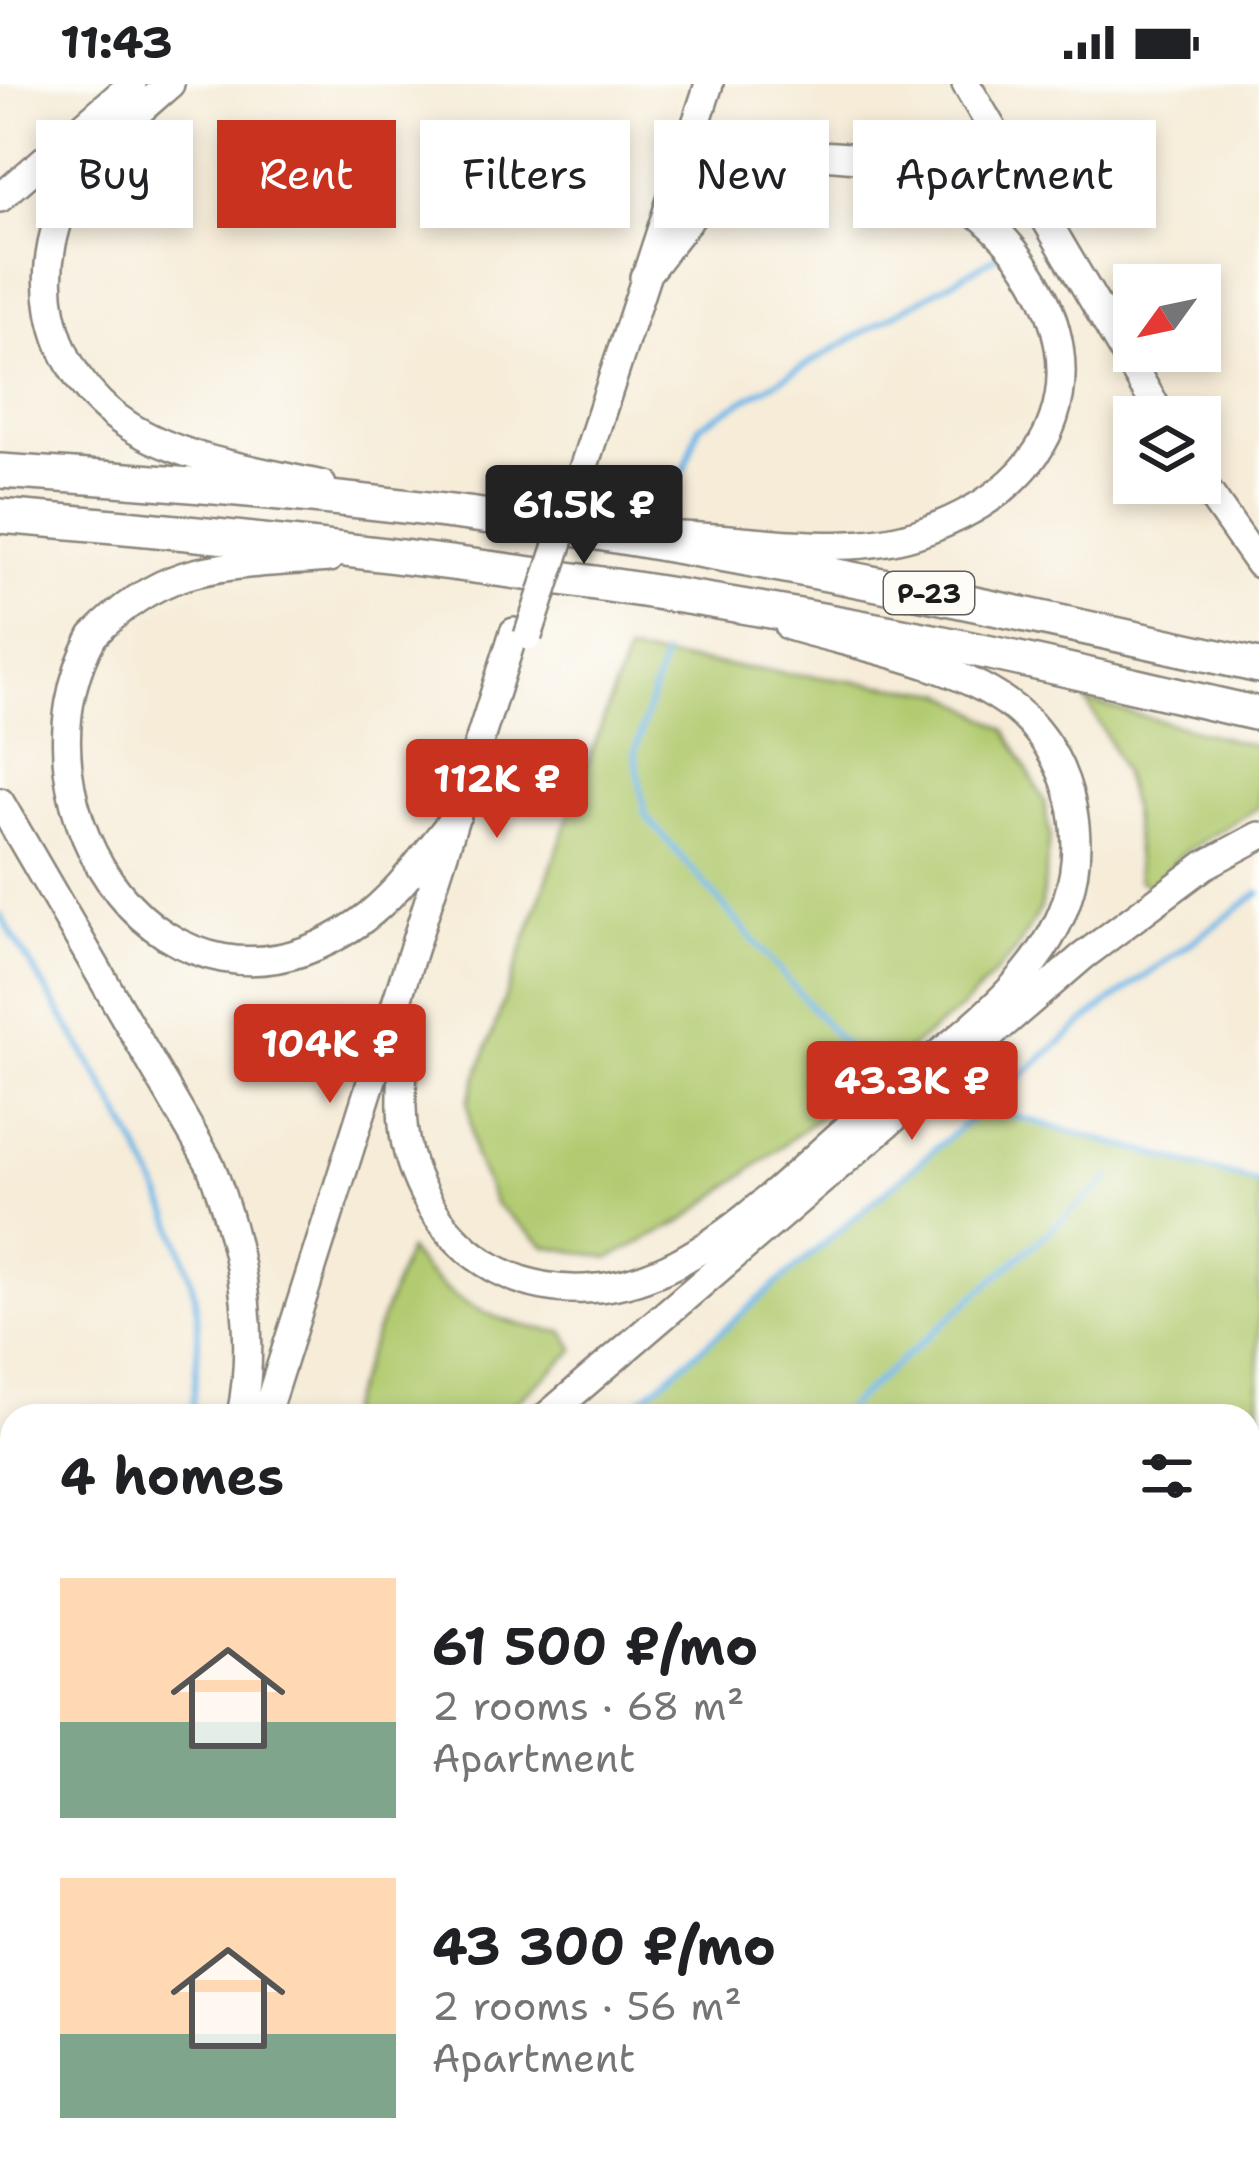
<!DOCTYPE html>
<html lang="en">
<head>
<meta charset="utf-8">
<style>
  :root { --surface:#fff; --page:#f6f6f6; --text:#202124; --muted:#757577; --accent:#c8321e }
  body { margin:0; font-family:"Shantell Sans",sans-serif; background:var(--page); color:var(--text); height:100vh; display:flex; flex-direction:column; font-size:45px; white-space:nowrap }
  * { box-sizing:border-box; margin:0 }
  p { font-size:39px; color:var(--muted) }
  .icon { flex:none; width:66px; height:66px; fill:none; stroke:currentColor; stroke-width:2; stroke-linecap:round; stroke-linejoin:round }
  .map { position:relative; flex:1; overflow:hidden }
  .side { position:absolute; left:0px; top:1320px; width:1260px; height:768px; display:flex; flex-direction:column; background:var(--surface); border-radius:36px 36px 0 0; box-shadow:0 6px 18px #0003 }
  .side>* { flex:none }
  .banner { position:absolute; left:36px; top:36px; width:1188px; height:108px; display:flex; gap:24px }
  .needle { width:78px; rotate:237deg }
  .controls { position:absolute; left:1113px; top:180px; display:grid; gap:24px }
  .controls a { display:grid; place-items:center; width:108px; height:108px; border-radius:0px; background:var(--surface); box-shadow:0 6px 18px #0003; font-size:60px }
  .price { position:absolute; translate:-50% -102px; padding:0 27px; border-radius:12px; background:var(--accent); color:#fff; font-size:39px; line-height:78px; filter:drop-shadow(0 3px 6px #0008) }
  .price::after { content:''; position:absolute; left:50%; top:72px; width:36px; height:27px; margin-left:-18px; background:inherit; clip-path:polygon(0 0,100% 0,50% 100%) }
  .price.active { background:#222; color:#fff }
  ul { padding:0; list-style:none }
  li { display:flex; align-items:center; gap:36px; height:300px; padding:0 60px }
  li span { display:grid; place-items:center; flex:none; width:336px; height:240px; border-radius:0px; color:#555 }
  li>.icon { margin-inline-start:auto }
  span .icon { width:144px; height:144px; fill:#fffc; stroke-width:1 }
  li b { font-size:51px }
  h2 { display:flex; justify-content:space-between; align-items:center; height:144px; padding:0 60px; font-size:51px }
  .tag { padding:0 42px; border-radius:0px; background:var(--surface); box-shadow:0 6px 18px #0003; font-size:42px; line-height:108px }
  .tag.active { background:var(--accent); color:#fff }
  .status { display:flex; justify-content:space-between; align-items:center; height:84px; padding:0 60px; background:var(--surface); direction:ltr }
  .status svg { height:33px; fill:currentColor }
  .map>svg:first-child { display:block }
</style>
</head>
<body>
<div class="status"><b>11:43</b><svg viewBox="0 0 49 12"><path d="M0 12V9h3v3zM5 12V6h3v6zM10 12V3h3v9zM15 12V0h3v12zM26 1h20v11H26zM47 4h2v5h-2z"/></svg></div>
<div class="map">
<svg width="1259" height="2088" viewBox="0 0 1259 2088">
  <rect width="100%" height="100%" fill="#fdfcf7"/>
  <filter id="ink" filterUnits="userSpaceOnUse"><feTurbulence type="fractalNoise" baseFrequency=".00833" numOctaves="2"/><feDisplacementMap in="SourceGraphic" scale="24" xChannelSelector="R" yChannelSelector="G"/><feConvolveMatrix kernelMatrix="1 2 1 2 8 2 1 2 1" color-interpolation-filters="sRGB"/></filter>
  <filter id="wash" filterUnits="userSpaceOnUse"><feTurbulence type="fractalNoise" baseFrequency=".004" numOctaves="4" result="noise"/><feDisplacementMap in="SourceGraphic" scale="48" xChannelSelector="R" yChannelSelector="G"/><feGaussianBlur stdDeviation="2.7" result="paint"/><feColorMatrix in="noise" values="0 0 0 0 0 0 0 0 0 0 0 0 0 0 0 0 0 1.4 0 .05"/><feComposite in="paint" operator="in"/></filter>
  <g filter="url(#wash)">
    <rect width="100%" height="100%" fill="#f6ecd8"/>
    <!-- industrial -->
    <path fill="#ccc2b9" d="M 0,1949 L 12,1952 L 12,2012 L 0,2052 Z"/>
    <!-- green -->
    <path fill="#b2cb71" stroke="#677446" stroke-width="3" d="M 627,569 L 945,609 L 1006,646 L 1044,717 L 1050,752 L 1041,824 L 1015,868 L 963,923 L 685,1136 L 610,1174 L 545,1162 L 495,1120 L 474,1070 L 468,1018 Z
      M 1086,617 L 1259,663 L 1259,723 L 1183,769 L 1151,802 L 1138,796 C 1133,714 1130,688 1086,617 Z
      M 985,1024 L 1259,1099 L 1259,1962 L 1248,2000 L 1248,1332 L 622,1332 Z
      M 408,1166 C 447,1219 500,1242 564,1248 L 575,1266 L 500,1332 L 344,1332 Z
      M 1097,2076 L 1226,2076 L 1222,2088 L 1100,2088 Z"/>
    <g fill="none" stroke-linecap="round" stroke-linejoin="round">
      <!-- stream -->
      <path stroke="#70b7e7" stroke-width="6" d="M 1093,113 L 1133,84
        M 684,387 L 699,342 L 1004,168
        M 664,572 L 635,668 L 645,731 L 877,999
        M 0,831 C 61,933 193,1124 198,1241 C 199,1270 194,1302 192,1332
        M 985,1024 L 1259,1099
        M 622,1332 L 1097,927 L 1259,809
        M 837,1332 L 1110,1094
        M 0,1885 L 12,1887
        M 1248,2000 L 1259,1962
        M 1222,2088 L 1226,2076"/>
    </g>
  </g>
  <g filter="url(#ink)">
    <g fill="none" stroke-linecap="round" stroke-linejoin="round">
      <!-- minor casing -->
      <g stroke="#89847a" stroke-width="26">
        <path id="minor" d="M 0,1930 L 12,1933
          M 453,2076 L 462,2088
          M 842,2076 L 854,2088"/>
      </g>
      <!-- major casing -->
      <g stroke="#89847a" stroke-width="32">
        <path id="major" d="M 170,0 C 138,28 104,56 80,92 C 25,176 42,287 129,342 C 184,377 259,386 322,401
          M 966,0 L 1162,333
          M 0,114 L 132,0
          M 644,193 C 674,156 702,112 742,85 C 984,0 1217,342 925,447 C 849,475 759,454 680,452
          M 580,394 L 709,0
          M 1200,396 L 1259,480
          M 329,474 C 282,478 230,478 184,492 C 150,503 118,526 93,552 C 0,722 167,972 358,839 C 398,811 426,768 457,731
          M 0,718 L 210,1080 C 241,1160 258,1247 241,1332
          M 405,943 C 404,984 397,1029 408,1069 C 442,1190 557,1236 667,1184 C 741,1149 804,1080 867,1027 C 935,970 1036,907 1066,819 C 1087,758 1074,688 1031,640 C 979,582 862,564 789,542
          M 265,1332 L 514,548
          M 547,1332 L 1082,873 L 1205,781 L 1259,752
          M 31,2088 L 35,2076"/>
      </g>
      <!-- highway casing -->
      <g stroke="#89847a" stroke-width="38">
        <path id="highway" d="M 0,387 C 199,400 401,417 598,449 C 820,485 1040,533 1259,582
          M 0,432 C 317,458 636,497 948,560 C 1052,581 1155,607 1259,630"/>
      </g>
      <!-- path -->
      <path stroke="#89847a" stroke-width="3" stroke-dasharray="3 9" stroke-linecap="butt" d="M 1248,2047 L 1259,2013
        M 1235,2088 L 1239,2076"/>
      <!-- minor -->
      <use href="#minor" stroke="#fff" stroke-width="21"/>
      <!-- major -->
      <use href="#major" stroke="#fff" stroke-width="27"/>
      <!-- highway -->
      <use href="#highway" stroke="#fff" stroke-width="33"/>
      <!-- major-bridge casing -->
      <g stroke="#89847a" stroke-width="32" stroke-linecap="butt">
        <path id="major-bridge" d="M 528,552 L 580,394"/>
      </g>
      <!-- major-bridge -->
      <use href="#major-bridge" stroke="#fff" stroke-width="27"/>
    </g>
  </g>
  <g text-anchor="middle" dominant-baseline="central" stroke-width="12" stroke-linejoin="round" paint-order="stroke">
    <!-- shield labels -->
    <rect fill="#fdfcf7" stroke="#605f5e" stroke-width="3" x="884" y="488" width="90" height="42" rx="9"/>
    <g font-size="27" font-weight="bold" fill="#1c1c1c">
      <text x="929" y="509">Р-23</text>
    </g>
  </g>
</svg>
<div class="controls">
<a><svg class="needle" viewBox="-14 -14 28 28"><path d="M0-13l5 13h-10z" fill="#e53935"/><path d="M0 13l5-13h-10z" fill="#757577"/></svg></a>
<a><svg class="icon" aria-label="layers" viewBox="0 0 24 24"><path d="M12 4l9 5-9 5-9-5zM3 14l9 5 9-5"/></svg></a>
</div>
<b class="price active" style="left:584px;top:483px">61.5K ₽</b>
<b class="price" style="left:497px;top:757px">112K ₽</b>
<b class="price" style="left:330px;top:1022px">104K ₽</b>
<b class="price" style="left:912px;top:1059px">43.3K ₽</b>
<div class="banner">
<a class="tag">Buy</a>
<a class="tag active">Rent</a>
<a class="tag">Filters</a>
<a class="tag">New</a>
<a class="tag">Apartment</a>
</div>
<section class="side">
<h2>4 homes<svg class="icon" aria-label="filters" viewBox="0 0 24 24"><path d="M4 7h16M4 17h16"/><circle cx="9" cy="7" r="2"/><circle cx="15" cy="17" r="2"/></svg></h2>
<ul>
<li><span style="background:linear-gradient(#ffd9b3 60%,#7fa58c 0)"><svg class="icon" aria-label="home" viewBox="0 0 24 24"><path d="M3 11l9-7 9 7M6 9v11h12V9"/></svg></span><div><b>61 500 ₽/mo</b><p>2 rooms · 68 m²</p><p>Apartment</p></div></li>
<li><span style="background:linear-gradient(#ffd9b3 65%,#7fa58c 0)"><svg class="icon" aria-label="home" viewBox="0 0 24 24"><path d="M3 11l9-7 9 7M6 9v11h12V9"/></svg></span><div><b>43 300 ₽/mo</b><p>2 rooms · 56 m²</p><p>Apartment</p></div></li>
</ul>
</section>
</div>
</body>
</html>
